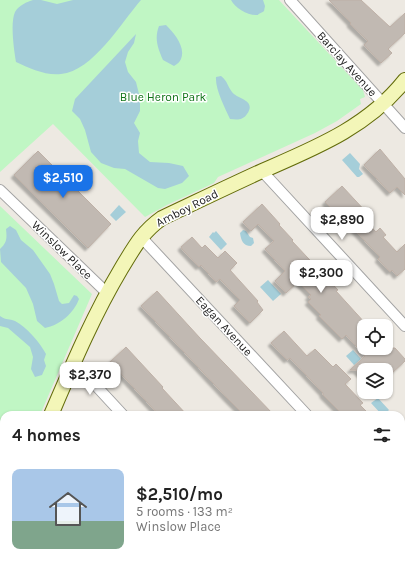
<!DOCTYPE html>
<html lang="en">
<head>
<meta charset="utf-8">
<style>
  :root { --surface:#fff; --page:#f2f2f2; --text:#222; --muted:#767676; --accent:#1a73e8 }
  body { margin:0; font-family:Karla,sans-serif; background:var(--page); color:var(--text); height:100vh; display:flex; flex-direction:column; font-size:15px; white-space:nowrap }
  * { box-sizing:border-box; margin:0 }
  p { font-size:13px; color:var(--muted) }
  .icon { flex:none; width:22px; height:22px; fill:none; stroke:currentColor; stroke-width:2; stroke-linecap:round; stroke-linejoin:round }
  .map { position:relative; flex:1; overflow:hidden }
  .drawer { position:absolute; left:0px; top:411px; width:405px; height:156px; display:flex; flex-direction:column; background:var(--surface); border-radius:12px 12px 0 0; box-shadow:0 1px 3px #0004 }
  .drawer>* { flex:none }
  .controls { position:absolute; left:357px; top:319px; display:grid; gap:8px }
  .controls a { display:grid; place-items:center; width:36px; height:36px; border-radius:8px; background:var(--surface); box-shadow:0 1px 3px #0004; font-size:20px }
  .price { position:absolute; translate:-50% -34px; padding:0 9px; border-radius:8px; background:#fff; color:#222; font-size:13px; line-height:26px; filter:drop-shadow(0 1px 2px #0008) }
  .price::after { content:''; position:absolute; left:50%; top:24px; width:12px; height:9px; margin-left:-6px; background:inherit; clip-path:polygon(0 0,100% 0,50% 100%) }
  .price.selected { background:var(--accent); color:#fff }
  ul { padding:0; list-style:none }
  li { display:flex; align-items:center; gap:12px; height:100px; padding:0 12px }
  li span { display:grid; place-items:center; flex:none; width:112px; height:80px; border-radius:8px; color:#555 }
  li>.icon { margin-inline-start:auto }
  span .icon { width:48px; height:48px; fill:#fffc; stroke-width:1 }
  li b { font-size:17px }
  h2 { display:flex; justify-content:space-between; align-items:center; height:48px; padding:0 12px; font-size:17px }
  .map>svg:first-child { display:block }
</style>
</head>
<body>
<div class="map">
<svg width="405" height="567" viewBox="0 0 405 567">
  <defs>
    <filter id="shadow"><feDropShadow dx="-3" dy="3" stdDeviation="1" flood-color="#0004"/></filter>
  </defs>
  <rect width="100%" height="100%" fill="#ede9e2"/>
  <!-- grass -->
  <path fill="#c8e5aa" d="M 11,563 L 53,563 L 57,567 L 10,567 Z"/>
  <!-- park -->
  <path fill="#c0f6c4" d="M 0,0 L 279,0 L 359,86 L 363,90 L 365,97 L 360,99 L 361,104 L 337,121 L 315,133 L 218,177 L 214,183 L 167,205 L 145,217 L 53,124 L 0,172 Z
    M 0,206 L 92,294 L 40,415 L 4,415 L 4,484 L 0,480 Z"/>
  <!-- water -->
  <path fill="#a5ced9" d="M 33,0 L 41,0 L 57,4 L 73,0 L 141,0 C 121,23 93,71 61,74 C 46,76 29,68 16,62 C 14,50 10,23 15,12 C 19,5 27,2 33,0 Z
    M 231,0 L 263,0 L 265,6 L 264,11 C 263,12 258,14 258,15 C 248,16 235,8 231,0 Z
    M 166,25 C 174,33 186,47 181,59 C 180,62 177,64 174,66 L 163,60 C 158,48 154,39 159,26 Z
    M 136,34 L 134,43 L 128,52 L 125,62 L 128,72 L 136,82 L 140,98 L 140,111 L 134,123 L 140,133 L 138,141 L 139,153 L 150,162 L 169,163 L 183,166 L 189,176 L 182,183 L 165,189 L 158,188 L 125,169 L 114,168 L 101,163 L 91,152 L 85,130 L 80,119 L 72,111 L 75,99 Z
    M 221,76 C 228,82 227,85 232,92 C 237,99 257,100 247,114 C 243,120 238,120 230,119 C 225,108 215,89 216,77 Z
    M 350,153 L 360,164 L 359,169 L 363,174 L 359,177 L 357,177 L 342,160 Z
    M 89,177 L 93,182 L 85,190 L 80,186 Z
    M 119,205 L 126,212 L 116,221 L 110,215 Z
    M 10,226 L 16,230 L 21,240 L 33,250 L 50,274 L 54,284 L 59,301 L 62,304 L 69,303 L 74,295 L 77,296 L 79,299 C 74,313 60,325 45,328 L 37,321 L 33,304 L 26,288 L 1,262 L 0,249 C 7,243 7,238 6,229 Z
    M 243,230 L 246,231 L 250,237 L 253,238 L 254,243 L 251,246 C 243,246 241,240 240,233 Z
    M 216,231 L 227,244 L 221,250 L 209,237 L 213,232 L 214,233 Z
    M 268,280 L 281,294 L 273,301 L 260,287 Z
    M 0,316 C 7,321 9,318 15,321 C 27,327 40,343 46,354 L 44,360 L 46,366 L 42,375 L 35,377 L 31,369 L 33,357 L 30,347 L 8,328 L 0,326 Z
    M 353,350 L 361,359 L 354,365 L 346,356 Z
    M 378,398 L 389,410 L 388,411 L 389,412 L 386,415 L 382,415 L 371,403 Z"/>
  <!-- building -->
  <path fill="#c1b9b2" stroke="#beb0a6" filter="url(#shadow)" d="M 329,0 L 361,0 L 390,27 L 405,13 L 405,33 L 388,49 L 392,53 L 381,63 L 364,45 L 368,41 L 350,24 L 351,23 Z
    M 380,149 L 405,179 L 405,195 L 397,187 L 390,193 L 364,165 Z
    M 38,151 L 111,224 L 88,248 L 14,175 Z
    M 342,186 L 368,214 L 363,218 L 376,232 L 380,228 L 386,235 L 383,237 L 397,252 L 405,244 L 405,269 L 397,276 L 392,270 L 390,272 L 378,259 L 380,257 L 335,209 L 333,210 L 325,202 Z
    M 262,204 L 280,224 L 279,225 L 293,240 L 292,241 L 338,290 L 336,291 L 366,324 L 366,326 L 364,326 L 364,348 L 395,348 L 405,359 L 405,361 L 390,375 L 386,370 L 364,370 L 364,378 L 356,370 L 350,370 L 365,356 L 346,335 L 342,339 L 319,316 L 321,315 L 308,302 L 311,299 L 308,297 L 311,295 L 298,282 L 286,293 L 275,281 L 285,271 L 265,249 L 274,241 L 258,224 L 251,231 L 243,222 Z
    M 192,237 L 202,248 L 205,245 L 218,258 L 225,251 L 237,263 L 230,270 L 258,301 L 257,302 L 263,310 L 250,323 L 234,306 L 240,300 L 220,279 L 216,282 L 201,265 L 199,267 L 182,249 L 181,247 Z
    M 157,291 L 200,338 L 274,415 L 244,415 L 228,399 L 141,306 Z
    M 284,331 L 307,356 L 315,349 L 333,367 L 336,364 L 351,379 L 345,384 L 363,403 L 360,405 L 370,415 L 343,415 L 323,395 L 323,393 L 290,358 L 287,360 L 271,343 Z
    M 126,347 L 163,387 L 162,388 L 187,415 L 159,415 L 110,362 Z"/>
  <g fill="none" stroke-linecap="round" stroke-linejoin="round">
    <!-- minor casing -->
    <g stroke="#a3a3a3" stroke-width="12">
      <path id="minor" d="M 290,0 L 405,128
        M 262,171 L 405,326
        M 0,190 L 107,293
        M 141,237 L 307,415
        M 74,362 L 123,415
        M 401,516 L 405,520
        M 401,550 L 405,547
        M 73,563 L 77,567
        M 260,563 L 264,567
        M 382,567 L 387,563"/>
    </g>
    <!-- secondary casing -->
    <g stroke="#636c0a" stroke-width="16">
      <path id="secondary" d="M 51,415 C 72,366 93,316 121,269 C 134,248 141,233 162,218 C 196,202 229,186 262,171 C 315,148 368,127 405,80
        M 0,553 L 4,538"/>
    </g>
    <!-- minor -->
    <use href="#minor" stroke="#fff" stroke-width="10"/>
    <!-- secondary -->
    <use href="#secondary" stroke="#f3f6b8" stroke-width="14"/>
  </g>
  <g text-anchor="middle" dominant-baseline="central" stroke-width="3" stroke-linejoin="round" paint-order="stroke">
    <!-- street labels -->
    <g font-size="12" fill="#1c1c1c" stroke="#fff">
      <text transform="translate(347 64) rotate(48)">Barclay Avenue</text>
      <text transform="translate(187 208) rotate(-27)">Amboy Road</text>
      <text transform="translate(62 250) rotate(44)">Winslow Place</text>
      <text transform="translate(224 326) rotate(47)">Eagan Avenue</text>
    </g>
    <!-- park labels -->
    <g font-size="12" fill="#117418" stroke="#fff">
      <text x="163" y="97">Blue Heron Park</text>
    </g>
  </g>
</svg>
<div class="controls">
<a><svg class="icon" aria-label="locate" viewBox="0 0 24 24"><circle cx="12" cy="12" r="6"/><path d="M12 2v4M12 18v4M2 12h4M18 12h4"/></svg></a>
<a><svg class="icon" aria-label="layers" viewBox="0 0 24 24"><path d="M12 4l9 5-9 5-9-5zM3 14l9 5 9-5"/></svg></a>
</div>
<b class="price selected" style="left:63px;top:199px">$2,510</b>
<b class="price" style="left:342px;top:241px">$2,890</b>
<b class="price" style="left:321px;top:294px">$2,300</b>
<b class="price" style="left:90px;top:396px">$2,370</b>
<section class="drawer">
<h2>4 homes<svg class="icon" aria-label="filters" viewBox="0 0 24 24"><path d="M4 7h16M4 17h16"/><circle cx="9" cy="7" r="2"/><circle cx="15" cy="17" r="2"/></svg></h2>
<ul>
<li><span style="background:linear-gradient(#a9c7e8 65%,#7fa58c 0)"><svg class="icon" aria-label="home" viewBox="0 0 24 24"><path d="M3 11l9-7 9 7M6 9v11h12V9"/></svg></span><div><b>$2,510/mo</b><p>5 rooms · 133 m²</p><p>Winslow Place</p></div></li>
</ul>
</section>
</div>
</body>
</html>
